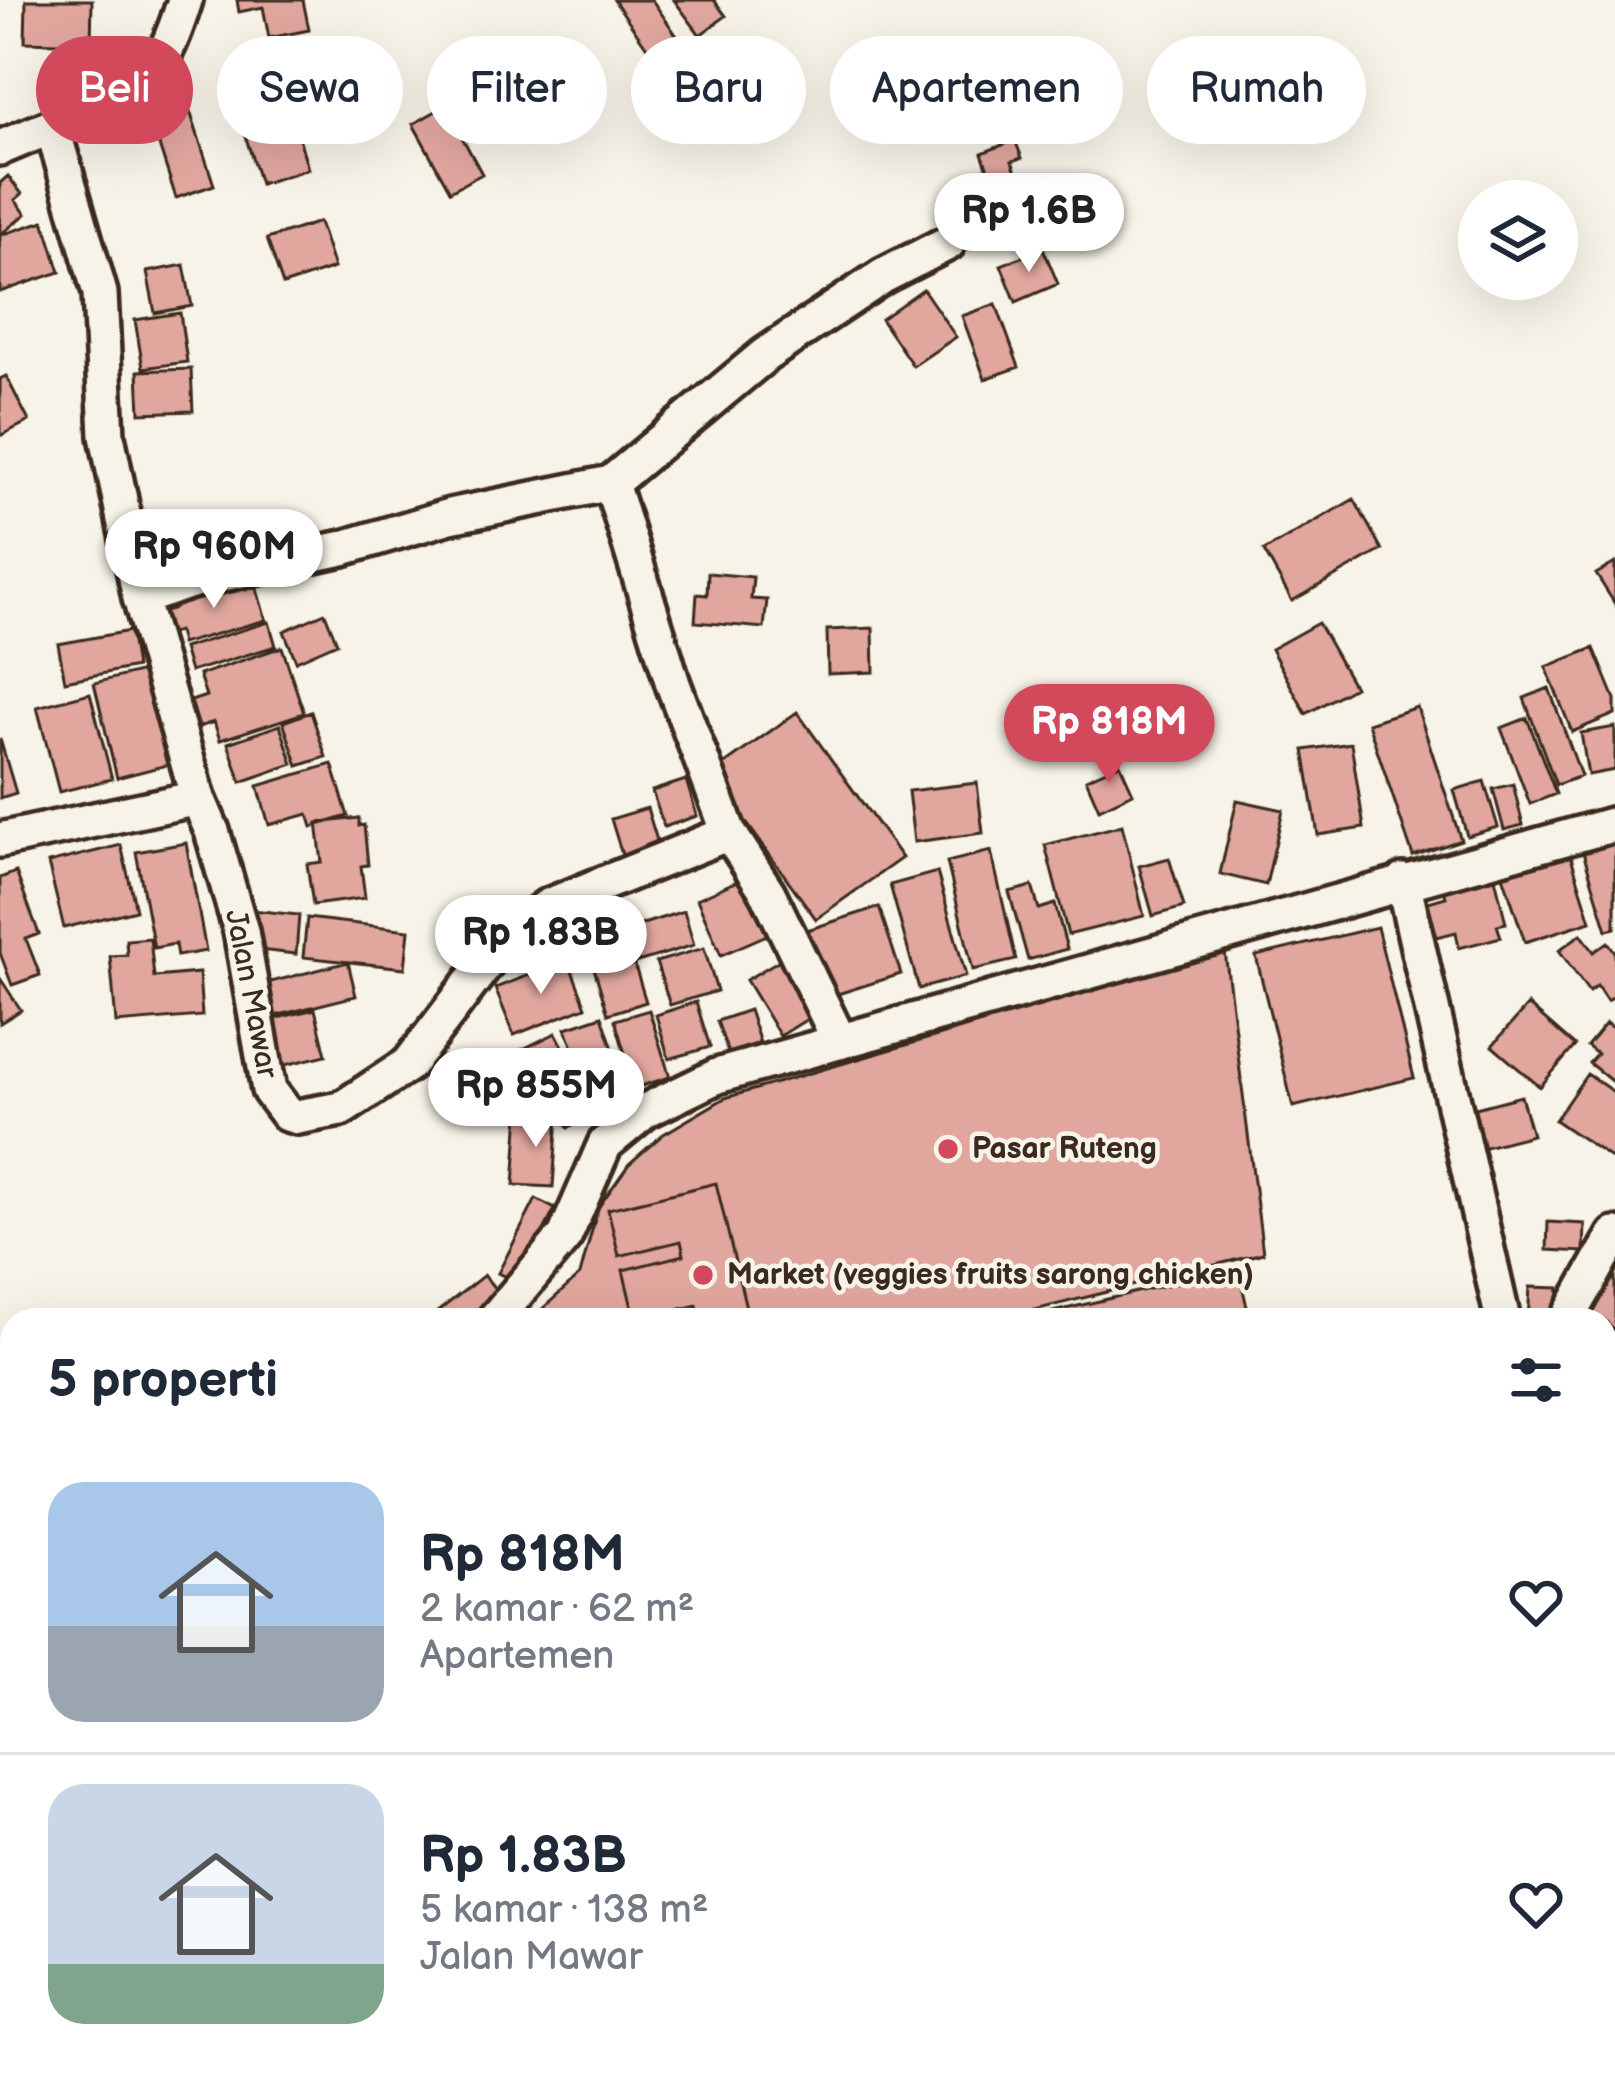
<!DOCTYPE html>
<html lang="id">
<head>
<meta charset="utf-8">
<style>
  :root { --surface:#fff; --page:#f6f6f7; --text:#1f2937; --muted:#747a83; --line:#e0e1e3; --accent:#d1495b }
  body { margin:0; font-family:"Balsamiq Sans",sans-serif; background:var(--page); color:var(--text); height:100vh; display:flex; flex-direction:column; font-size:45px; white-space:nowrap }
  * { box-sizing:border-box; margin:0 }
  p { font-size:39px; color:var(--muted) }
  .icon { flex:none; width:66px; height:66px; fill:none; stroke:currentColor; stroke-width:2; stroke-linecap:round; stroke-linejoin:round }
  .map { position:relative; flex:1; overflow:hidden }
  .drawer { position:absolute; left:0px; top:1308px; width:1617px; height:771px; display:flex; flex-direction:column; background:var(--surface); border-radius:36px 36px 0 0; box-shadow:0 12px 48px #0002 }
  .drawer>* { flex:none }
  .guide { position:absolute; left:36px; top:36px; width:1545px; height:108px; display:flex; gap:24px }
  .controls { position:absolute; left:1458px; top:180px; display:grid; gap:24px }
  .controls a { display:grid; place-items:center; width:120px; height:120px; border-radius:50%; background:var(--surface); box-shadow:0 12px 48px #0002; font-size:60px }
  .price { position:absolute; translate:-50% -102px; padding:0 27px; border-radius:42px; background:#fff; color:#222; font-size:39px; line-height:78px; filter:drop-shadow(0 3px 6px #0008) }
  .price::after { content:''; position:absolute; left:50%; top:72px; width:36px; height:27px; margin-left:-18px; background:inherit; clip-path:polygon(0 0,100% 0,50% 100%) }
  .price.active { background:var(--accent); color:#fff }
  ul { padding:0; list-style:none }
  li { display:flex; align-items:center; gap:36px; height:300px; padding:0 48px }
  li+li { border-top:3px solid var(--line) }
  li span { display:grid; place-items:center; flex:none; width:336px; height:240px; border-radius:36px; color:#555 }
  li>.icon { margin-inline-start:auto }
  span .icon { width:144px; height:144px; fill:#fffc; stroke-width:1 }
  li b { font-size:51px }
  h2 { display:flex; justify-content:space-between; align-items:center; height:144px; padding:0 48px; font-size:51px }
  .chip { padding:0 42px; border-radius:54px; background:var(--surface); box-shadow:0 12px 48px #0002; font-size:42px; line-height:108px }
  .chip.active { background:var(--accent); color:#fff }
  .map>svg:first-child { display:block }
</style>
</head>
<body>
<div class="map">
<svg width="1615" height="2077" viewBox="0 0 1615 2077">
  <rect width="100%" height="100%" fill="#f7f3e8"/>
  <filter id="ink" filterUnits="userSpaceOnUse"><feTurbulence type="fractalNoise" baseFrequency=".00833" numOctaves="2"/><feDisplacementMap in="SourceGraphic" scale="24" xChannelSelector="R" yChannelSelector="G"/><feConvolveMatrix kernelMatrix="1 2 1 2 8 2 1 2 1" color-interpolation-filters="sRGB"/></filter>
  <g filter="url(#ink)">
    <!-- building -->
    <path fill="#e1a79f" stroke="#3b2a1e" stroke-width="3" d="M 26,0 L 92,0 L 91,44 L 25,42 Z
      M 237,0 L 303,0 L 309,30 L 269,38 L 263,7 L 239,12 Z
      M 614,0 L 652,0 L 679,39 L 653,56 Z
      M 674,0 L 714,0 L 726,16 L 700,35 Z
      M 277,43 L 340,67 L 325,106 L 312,101 L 306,116 L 256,97 L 259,88 L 237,80 L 247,54 L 255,57 L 260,45 L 274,50 Z
      M 187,102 L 214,185 L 176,198 L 149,114 Z
      M 445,106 L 482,174 L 450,191 L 413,124 Z
      M 293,116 L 308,169 L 260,184 L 244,131 Z
      M 1015,140 L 1022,158 L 1012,161 L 1025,195 L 982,211 L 969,175 L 987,167 L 982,153 Z
      M 8,176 L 22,194 L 15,200 L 26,214 L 0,235 L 0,183 Z
      M 44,221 L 60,272 L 0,292 L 0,235 Z
      M 319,222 L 334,268 L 283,285 L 267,239 Z
      M 1043,248 L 1058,284 L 1016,302 L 1001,265 Z
      M 184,265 L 192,306 L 155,313 L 147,272 Z
      M 923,289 L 956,337 L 913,366 L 881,319 Z
      M 996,304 L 1019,367 L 985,379 L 962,316 Z
      M 180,313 L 187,362 L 143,368 L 135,320 Z
      M 191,369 L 193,411 L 140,413 L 138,371 Z
      M 6,376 L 29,421 L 0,436 L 0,379 Z
      M 1354,499 L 1382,550 L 1292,601 L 1264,551 Z
      M 1615,563 L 1615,604 L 1596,574 Z
      M 708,573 L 753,577 L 751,599 L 767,600 L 764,628 L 695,622 L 697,594 L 707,595 Z
      M 253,576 L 266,620 L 181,644 L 178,631 L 163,635 L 157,613 L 172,609 L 169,601 Z
      M 325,613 L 337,643 L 296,661 L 284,631 Z
      M 269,622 L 276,646 L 190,672 L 183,648 Z
      M 1318,623 L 1354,687 L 1306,714 L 1271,649 Z
      M 873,628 L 874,672 L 828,674 L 827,630 Z
      M 130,631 L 136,667 L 65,681 L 58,644 Z
      M 282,647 L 304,713 L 220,740 L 214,722 L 199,727 L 191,701 L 206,696 L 199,675 Z
      M 1594,648 L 1615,699 L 1615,714 L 1572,732 L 1546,667 Z
      M 143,671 L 167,765 L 117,778 L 94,683 Z
      M 1549,688 L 1581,776 L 1556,785 L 1524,698 Z
      M 90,693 L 112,779 L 59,792 L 37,707 Z
      M 1417,707 L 1461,840 L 1413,856 L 1368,723 Z
      M 311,712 L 326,757 L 298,766 L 283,722 Z
      M 797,712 L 902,858 L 816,919 L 711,774 Z
      M 1527,718 L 1556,794 L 1530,804 L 1501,728 Z
      M 280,725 L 293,764 L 241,782 L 228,743 Z
      M 1615,727 L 1615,770 L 1588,775 L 1581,733 Z
      M 0,739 L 16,793 L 0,798 Z
      M 1351,743 L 1364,828 L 1318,835 L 1304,750 Z
      M 332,764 L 348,816 L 312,827 L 308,814 L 269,825 L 258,786 Z
      M 1120,764 L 1133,793 L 1099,809 L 1086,779 Z
      M 686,780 L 697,816 L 664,827 L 652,791 Z
      M 1484,781 L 1498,827 L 1467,836 L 1454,790 Z
      M 977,783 L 983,833 L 914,842 L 908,791 Z
      M 1513,784 L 1523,825 L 1504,830 L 1493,789 Z
      M 1237,800 L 1283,810 L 1266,885 L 1220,874 Z
      M 647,808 L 659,847 L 623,858 L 611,819 Z
      M 359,818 L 359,826 L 364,825 L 368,865 L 361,866 L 365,898 L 313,905 L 307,864 L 322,862 L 317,823 Z
      M 1122,825 L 1144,916 L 1068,935 L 1045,845 Z
      M 1615,839 L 1615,928 L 1607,930 L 1582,849 Z
      M 186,843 L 206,951 L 177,956 L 175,944 L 154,948 L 136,852 Z
      M 121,845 L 136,910 L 64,928 L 48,863 Z
      M 991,851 L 1016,960 L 973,970 L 947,862 Z
      M 1570,854 L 1591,921 L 1525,942 L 1503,875 Z
      M 1169,858 L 1184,907 L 1153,916 L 1139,866 Z
      M 1493,869 L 1506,923 L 1497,925 L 1501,937 L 1459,948 L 1456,932 L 1437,937 L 1428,902 L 1446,897 L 1442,882 Z
      M 16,872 L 39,934 L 26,939 L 40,975 L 12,985 L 0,953 L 0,878 Z
      M 937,872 L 966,976 L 919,989 L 890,885 Z
      M 744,878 L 769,934 L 721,955 L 697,899 Z
      M 1032,886 L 1039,909 L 1055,904 L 1067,949 L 1028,960 L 1009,892 Z
      M 879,907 L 901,974 L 828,997 L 807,930 Z
      M 252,910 L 299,915 L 296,954 L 249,949 Z
      M 684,911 L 694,945 L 634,963 L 646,1002 L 608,1014 L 586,942 Z
      M 307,918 L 409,930 L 405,968 L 303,957 Z
      M 1377,927 L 1414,1078 L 1293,1107 L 1256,956 Z
      M 1581,934 L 1594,952 L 1608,942 L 1615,952 L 1615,995 L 1607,1001 L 1597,986 L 1589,992 L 1559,950 Z
      M 150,938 L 154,977 L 199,973 L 202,1016 L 116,1023 L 110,956 L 127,955 L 126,940 Z
      M 704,948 L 717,991 L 670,1005 L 656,962 Z
      M 1225,952 L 1263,1253 L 995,1320 L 530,1320 L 580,1275 L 598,1208 L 629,1164 L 662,1135 L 725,1098 Z
      M 783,958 L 817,1013 L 780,1036 L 746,980 Z
      M 568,960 L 586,1007 L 514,1035 L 495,988 Z
      M 348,962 L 356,996 L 267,1018 L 259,985 Z
      M 0,978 L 21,1010 L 0,1023 Z
      M 696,1002 L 710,1047 L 669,1059 L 656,1015 Z
      M 1528,1005 L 1575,1046 L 1540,1087 L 1492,1046 Z
      M 315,1009 L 326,1055 L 277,1067 L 265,1021 Z
      M 649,1010 L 670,1077 L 635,1088 L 615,1020 Z
      M 749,1010 L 760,1043 L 728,1053 L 717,1021 Z
      M 602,1016 L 621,1073 L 586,1085 L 566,1028 Z
      M 1606,1023 L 1615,1030 L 1615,1084 L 1589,1063 L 1597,1054 L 1587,1046 Z
      M 556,1033 L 570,1060 L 557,1066 L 570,1091 L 545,1104 L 519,1051 Z
      M 1587,1074 L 1615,1093 L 1615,1161 L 1555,1120 Z
      M 576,1093 L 590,1113 L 568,1128 L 554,1107 Z
      M 1521,1096 L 1532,1135 L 1474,1150 L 1464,1111 Z
      M 519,1112 L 558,1115 L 553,1187 L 514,1185 Z
      M 716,1183 L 749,1320 L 700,1320 L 697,1305 L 635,1320 L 623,1270 L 684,1255 L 681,1241 L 619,1256 L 608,1209 Z
      M 536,1199 L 555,1209 L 517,1283 L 498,1273 Z
      M 1548,1222 L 1585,1224 L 1584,1252 L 1547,1250 Z
      M 1615,1258 L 1615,1327 L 1613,1330 L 1605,1320 L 1591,1315 L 1599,1302 L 1589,1295 Z
      M 1238,1268 L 1250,1320 L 1019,1320 Z
      M 484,1275 L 507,1304 L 486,1320 L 427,1320 Z
      M 1530,1287 L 1559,1288 L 1557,1320 L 1528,1320 Z
      M 1615,1378 L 1615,1418 L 1605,1420 L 1605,1380 Z
      M 1,1411 L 12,1485 L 0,1488 L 0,1412 Z
      M 1615,1499 L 1615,1606 L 1605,1608 L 1605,1501 Z
      M 0,1523 L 12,1589 L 12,1672 L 0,1673 Z
      M 12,1809 L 12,1849 L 0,1852 L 0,1812 Z
      M 1605,1997 L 1615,1997 L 1615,2077 L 1115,2077 L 1176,2067 L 1605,2067 Z
      M 12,2024 L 12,2067 L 101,2067 L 103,2077 L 0,2077 L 0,2028 Z
      M 114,2067 L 164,2067 L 166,2077 L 116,2077 Z
      M 173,2067 L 229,2067 L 231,2077 L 175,2077 Z
      M 535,2067 L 959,2067 L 905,2077 L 537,2077 Z"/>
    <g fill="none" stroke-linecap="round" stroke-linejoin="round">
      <!-- minor casing -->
      <g stroke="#3b2a1e" stroke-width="42">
        <path id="minor" d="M 52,126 L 100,293 L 107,436 L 140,598
          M 0,148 L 129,94 C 162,70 173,38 185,0
          M 198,798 L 140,598 L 191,581 L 343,548 L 450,516 L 611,483
          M 729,833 L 673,684 L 611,483 L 765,355 L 883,276 L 948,243
          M 0,840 L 198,798 L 212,831 L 241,931 L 269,1090 L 287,1114 L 297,1117 L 341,1109 L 409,1064 L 506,937 L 548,906 L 729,833 L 768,893 L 840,1042
          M 1403,881 L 1503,1320
          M 494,1320 L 565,1236 L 605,1144 L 645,1111 L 717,1076 L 1615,824
          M 1567,1320 L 1615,1235
          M 0,1730 L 12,1728
          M 1605,1791 L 1615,1840"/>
      </g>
      <!-- major casing -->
      <g stroke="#3b2a1e" stroke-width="51">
        <path id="major" d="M 1605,1477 L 1615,1475
          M 508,2067 L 510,2077"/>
      </g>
      <!-- highway casing -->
      <g stroke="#3b2a1e" stroke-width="60">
        <path id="highway" d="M 1605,1975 L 1615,1973
          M 1048,2077 L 1102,2067"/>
      </g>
      <!-- minor -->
      <use href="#minor" stroke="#f7f3e8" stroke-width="33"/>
      <!-- major -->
      <use href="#major" stroke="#f7f3e8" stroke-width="42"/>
      <!-- highway -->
      <use href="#highway" stroke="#f7f3e8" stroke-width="51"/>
    </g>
  </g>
  <!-- markers -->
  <g fill="#d1495b" stroke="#f7f3e8" stroke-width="4.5">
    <circle cx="948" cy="1149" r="12"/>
    <circle cx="703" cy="1275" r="12"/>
  </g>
  <g text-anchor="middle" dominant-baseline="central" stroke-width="9" stroke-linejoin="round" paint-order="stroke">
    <!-- street labels -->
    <g font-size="30" fill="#3b2a1e" stroke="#f7f3e8">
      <text transform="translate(251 994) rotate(79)">Jalan Mawar</text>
    </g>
    <!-- poi labels -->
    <g font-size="30" font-weight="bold" fill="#3b2a1e" stroke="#f7f3e8" text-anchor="start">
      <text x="972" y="1149">Pasar Ruteng</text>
      <text x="727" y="1275">Market (veggies fruits sarong chicken)</text>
    </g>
  </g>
</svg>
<div class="controls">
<a><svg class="icon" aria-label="layers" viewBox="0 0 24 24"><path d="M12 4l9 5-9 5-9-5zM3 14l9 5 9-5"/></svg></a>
</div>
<b class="price" style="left:1029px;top:275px">Rp 1.6B</b>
<b class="price" style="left:214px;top:611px">Rp 960M</b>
<b class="price active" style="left:1109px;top:786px">Rp 818M</b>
<b class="price" style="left:541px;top:997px">Rp 1.83B</b>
<b class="price" style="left:536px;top:1150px">Rp 855M</b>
<div class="guide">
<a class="chip active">Beli</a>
<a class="chip">Sewa</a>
<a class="chip">Filter</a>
<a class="chip">Baru</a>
<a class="chip">Apartemen</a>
<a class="chip">Rumah</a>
</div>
<section class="drawer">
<h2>5 properti<svg class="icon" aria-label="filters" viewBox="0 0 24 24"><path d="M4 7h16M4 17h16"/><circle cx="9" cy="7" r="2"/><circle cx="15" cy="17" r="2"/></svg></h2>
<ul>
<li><span style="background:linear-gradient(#a9c7e8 60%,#9aa5b1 0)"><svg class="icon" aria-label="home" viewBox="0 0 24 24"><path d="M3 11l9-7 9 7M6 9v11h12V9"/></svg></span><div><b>Rp 818M</b><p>2 kamar · 62 m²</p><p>Apartemen</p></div><svg class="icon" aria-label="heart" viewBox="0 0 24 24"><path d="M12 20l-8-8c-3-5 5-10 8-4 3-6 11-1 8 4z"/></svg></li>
<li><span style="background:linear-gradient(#c9d6e8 75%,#7fa58c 0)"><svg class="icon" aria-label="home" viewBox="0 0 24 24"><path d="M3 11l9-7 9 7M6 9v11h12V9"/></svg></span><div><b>Rp 1.83B</b><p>5 kamar · 138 m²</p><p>Jalan Mawar</p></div><svg class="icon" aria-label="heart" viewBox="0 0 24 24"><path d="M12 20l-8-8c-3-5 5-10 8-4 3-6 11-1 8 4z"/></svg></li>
</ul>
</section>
</div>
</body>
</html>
